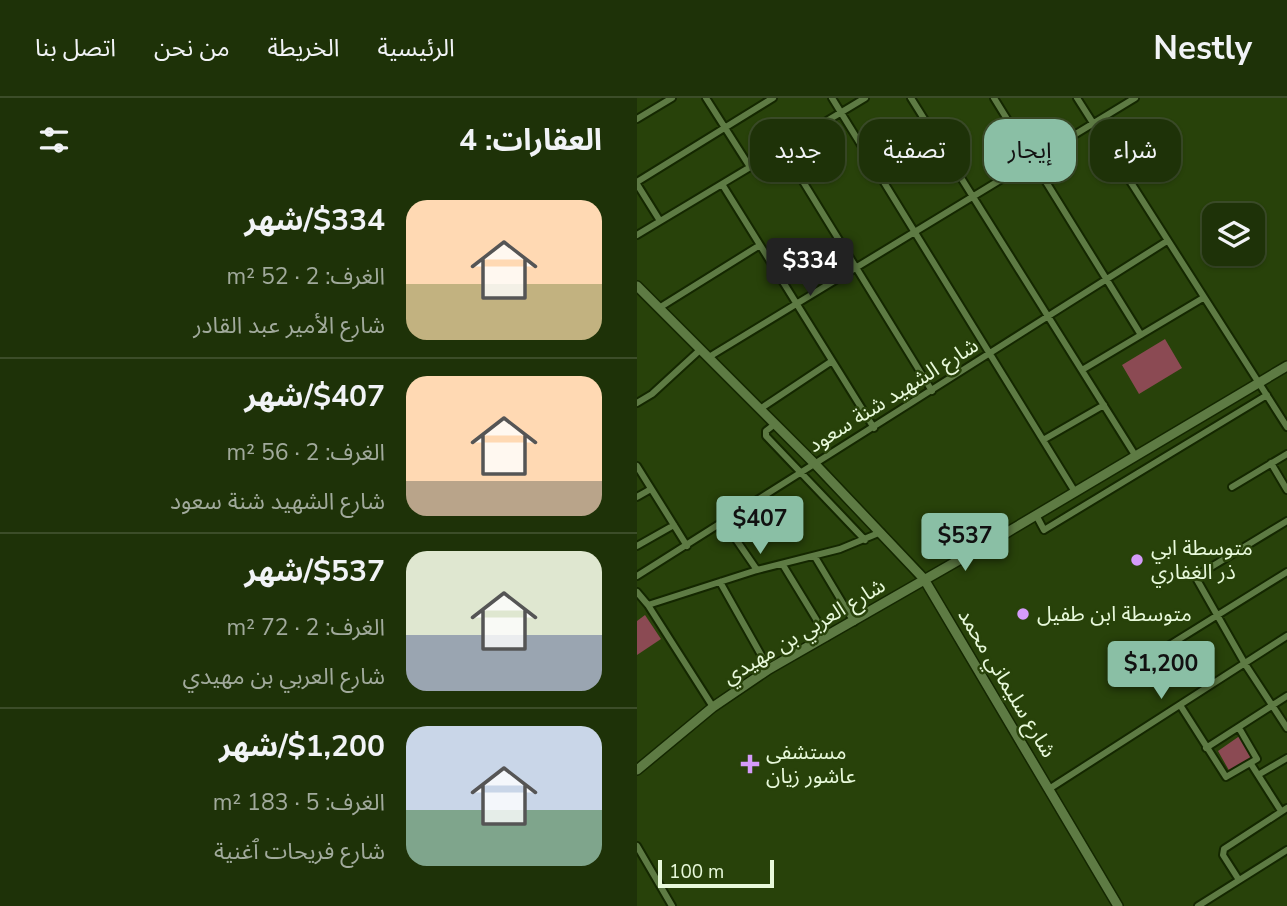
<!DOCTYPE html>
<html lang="ar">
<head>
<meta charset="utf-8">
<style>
  :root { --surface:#1e3208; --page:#2b3e16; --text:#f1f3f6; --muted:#a1aa9c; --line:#3c4d29; --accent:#8abfa5 }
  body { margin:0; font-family:"Nunito Sans","Noto Sans Arabic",sans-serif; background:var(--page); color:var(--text); direction:rtl; height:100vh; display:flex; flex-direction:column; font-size:26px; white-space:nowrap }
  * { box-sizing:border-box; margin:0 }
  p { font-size:23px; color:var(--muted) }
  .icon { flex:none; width:38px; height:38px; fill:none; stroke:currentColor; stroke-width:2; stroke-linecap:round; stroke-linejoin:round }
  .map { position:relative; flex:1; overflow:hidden; direction:ltr }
  .panel { display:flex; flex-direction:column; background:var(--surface); width:637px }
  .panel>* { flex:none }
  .hud { position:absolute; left:21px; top:21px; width:523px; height:63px; direction:rtl; display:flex; gap:14px }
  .tools { position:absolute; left:565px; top:105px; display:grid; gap:14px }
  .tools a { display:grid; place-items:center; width:63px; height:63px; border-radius:14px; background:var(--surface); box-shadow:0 2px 5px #0004,0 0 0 2px var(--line); font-size:35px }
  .scale { position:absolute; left:21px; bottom:18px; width:116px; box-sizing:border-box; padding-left:7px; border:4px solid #e8f9db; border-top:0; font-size:19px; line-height:24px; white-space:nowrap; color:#e8f9db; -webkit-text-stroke:5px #28420a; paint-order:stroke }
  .price { position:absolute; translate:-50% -60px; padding:0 16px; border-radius:7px; background:var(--accent); color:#111; font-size:23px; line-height:46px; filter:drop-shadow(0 2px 4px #0008) }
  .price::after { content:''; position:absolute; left:50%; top:42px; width:21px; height:16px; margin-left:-10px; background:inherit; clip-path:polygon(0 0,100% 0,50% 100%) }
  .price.on { background:#222; color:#fff }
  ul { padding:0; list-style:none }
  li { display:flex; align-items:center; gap:21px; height:175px; padding:0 35px }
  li+li { border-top:2px solid var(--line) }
  li span { display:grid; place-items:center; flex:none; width:196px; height:140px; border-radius:21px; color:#555 }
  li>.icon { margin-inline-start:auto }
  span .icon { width:84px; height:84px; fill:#fffc; stroke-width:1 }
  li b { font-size:30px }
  h2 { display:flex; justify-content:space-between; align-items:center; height:84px; padding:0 35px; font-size:30px }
  .chip { padding:0 24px; border-radius:21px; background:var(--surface); box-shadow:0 2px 5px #0004,0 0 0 2px var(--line); font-size:24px; line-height:63px }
  .chip.on { background:var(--accent); color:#111 }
  header { display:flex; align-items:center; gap:42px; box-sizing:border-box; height:98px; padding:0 35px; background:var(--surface); border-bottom:2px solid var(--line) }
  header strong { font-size:33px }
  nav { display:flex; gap:38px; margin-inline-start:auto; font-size:24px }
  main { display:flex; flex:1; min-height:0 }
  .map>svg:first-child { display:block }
</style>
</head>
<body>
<header>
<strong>Nestly</strong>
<nav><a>الرئيسية</a><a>الخريطة</a><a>من نحن</a><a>اتصل بنا</a></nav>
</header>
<main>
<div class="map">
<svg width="650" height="808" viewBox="0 0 650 808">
  <rect width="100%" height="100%" fill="#28420a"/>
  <!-- green -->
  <path fill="#8b4a53" d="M 528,241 L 545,270 L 502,296 L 485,267 Z
    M 8,517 L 24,541 L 0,557 L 0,523 Z
    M 604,637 L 617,661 L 594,676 L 581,653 Z"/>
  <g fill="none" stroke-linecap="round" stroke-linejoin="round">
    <!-- street casing -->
    <g stroke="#142700" stroke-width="10">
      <path id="street" d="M 69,0 L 113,69
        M 195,0 L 438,394
        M 274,0 L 498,357
        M 357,0 L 504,237
        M 440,0 L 650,329
        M 0,21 L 35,0
        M 146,51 L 295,293
        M 0,84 L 136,0
        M 0,86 L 23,123
        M 85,86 L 237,330
        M 0,137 L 228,0
        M 22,210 L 123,147
        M 72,259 L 498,0
        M 445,272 L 566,200
        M 0,305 L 15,296 L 64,251
        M 123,311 L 195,263
        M 138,326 L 129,333 L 129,338 L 228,442
        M 406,342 L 467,307
        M 634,365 L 650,392
        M 0,368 L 50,448
        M 595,389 L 650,356
        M 0,399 L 14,391
        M 399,417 L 407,432 L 630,297
        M 650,423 L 561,477 L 559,480 L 608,566 L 650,630
        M 87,424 L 120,472
        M 0,448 L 37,427
        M 178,459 L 217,524
        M 146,467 L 190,539
        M 0,478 L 530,143
        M 83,484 L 132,571
        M 0,494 L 11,507 L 76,609
        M 11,507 L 120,472 L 203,451 L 244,434
        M 523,553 L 650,474
        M 543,607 L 589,679 L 620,661 L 602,630
        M 569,650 L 650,598
        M 614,666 L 644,713
        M 621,677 L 650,660
        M 412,691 L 650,538
        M 0,748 L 35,808
        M 602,782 L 586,757 L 587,751 L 650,710
        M 561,808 L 650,752"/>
    </g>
    <!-- secondary casing -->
    <g stroke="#142700" stroke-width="12">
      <path id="secondary" d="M 0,188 L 179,367 L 287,481 L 481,808
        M 0,672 L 76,609 L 132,571 L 369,435 L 650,268"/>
    </g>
    <!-- street -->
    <use href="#street" stroke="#5e7b44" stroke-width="6"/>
    <!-- secondary -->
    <use href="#secondary" stroke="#5e7b44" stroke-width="9"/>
  </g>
  <!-- markers -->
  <g fill="#d59bfa" stroke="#28420a" stroke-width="2.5">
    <circle cx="500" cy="462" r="7"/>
    <circle cx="386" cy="516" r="7"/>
    <path d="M109.5 655.5h7v7h7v7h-7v7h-7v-7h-7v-7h7z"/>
  </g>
  <g text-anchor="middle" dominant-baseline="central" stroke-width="5" stroke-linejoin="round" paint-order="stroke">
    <!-- street labels -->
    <g font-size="21" fill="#e8f9db" stroke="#28420a">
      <text transform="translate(256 297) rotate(-32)">شارع الشهيد شنة سعود</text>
      <text transform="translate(167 533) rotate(-31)">شارع العربي بن مهيدي</text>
      <text transform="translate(370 585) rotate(59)">شارع سليماني محمد</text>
    </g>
    <!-- poi labels -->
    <g font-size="21" fill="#e8f9db" stroke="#28420a" text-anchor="start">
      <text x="514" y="450">متوسطة ابي<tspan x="514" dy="24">ذر الغفاري</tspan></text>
      <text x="400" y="516">متوسطة ابن طفيل</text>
      <text x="129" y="654">مستشفى<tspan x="129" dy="24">عاشور زيان</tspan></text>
    </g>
  </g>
</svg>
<div class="tools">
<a><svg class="icon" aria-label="layers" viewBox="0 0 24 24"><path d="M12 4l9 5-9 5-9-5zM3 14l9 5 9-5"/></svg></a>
</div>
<div class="scale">100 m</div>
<b class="price on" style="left:173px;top:200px">$334</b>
<b class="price" style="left:123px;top:458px">$407</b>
<b class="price" style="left:328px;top:475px">$537</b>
<b class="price" style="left:524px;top:603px">$1,200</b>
<div class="hud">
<a class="chip">شراء</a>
<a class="chip on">إيجار</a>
<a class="chip">تصفية</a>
<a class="chip">جديد</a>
</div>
</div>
<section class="panel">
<h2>العقارات: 4<svg class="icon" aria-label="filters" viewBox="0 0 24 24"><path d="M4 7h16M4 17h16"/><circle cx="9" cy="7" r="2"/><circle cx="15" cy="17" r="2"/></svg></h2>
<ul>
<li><span style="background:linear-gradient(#ffd9b3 60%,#c2b280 0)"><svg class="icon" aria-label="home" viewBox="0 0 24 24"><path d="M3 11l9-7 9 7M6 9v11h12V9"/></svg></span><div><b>$334/شهر</b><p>الغرف: 2 · 52 m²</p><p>شارع الأمير عبد القادر</p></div></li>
<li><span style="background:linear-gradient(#ffd9b3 75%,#b9a48a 0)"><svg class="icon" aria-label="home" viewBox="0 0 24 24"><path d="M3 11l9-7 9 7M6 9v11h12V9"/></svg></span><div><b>$407/شهر</b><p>الغرف: 2 · 56 m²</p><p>شارع الشهيد شنة سعود</p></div></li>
<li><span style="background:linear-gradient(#dfe7d0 60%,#9aa5b1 0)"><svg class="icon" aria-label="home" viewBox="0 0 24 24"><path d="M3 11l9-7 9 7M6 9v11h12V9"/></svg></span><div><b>$537/شهر</b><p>الغرف: 2 · 72 m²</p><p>شارع العربي بن مهيدي</p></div></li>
<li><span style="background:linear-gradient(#c9d6e8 60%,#7fa58c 0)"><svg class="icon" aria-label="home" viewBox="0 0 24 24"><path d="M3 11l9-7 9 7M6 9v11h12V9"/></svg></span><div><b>$1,200/شهر</b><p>الغرف: 5 · 183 m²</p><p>شارع فريحات ٱغنية</p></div></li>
</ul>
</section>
</main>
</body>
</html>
